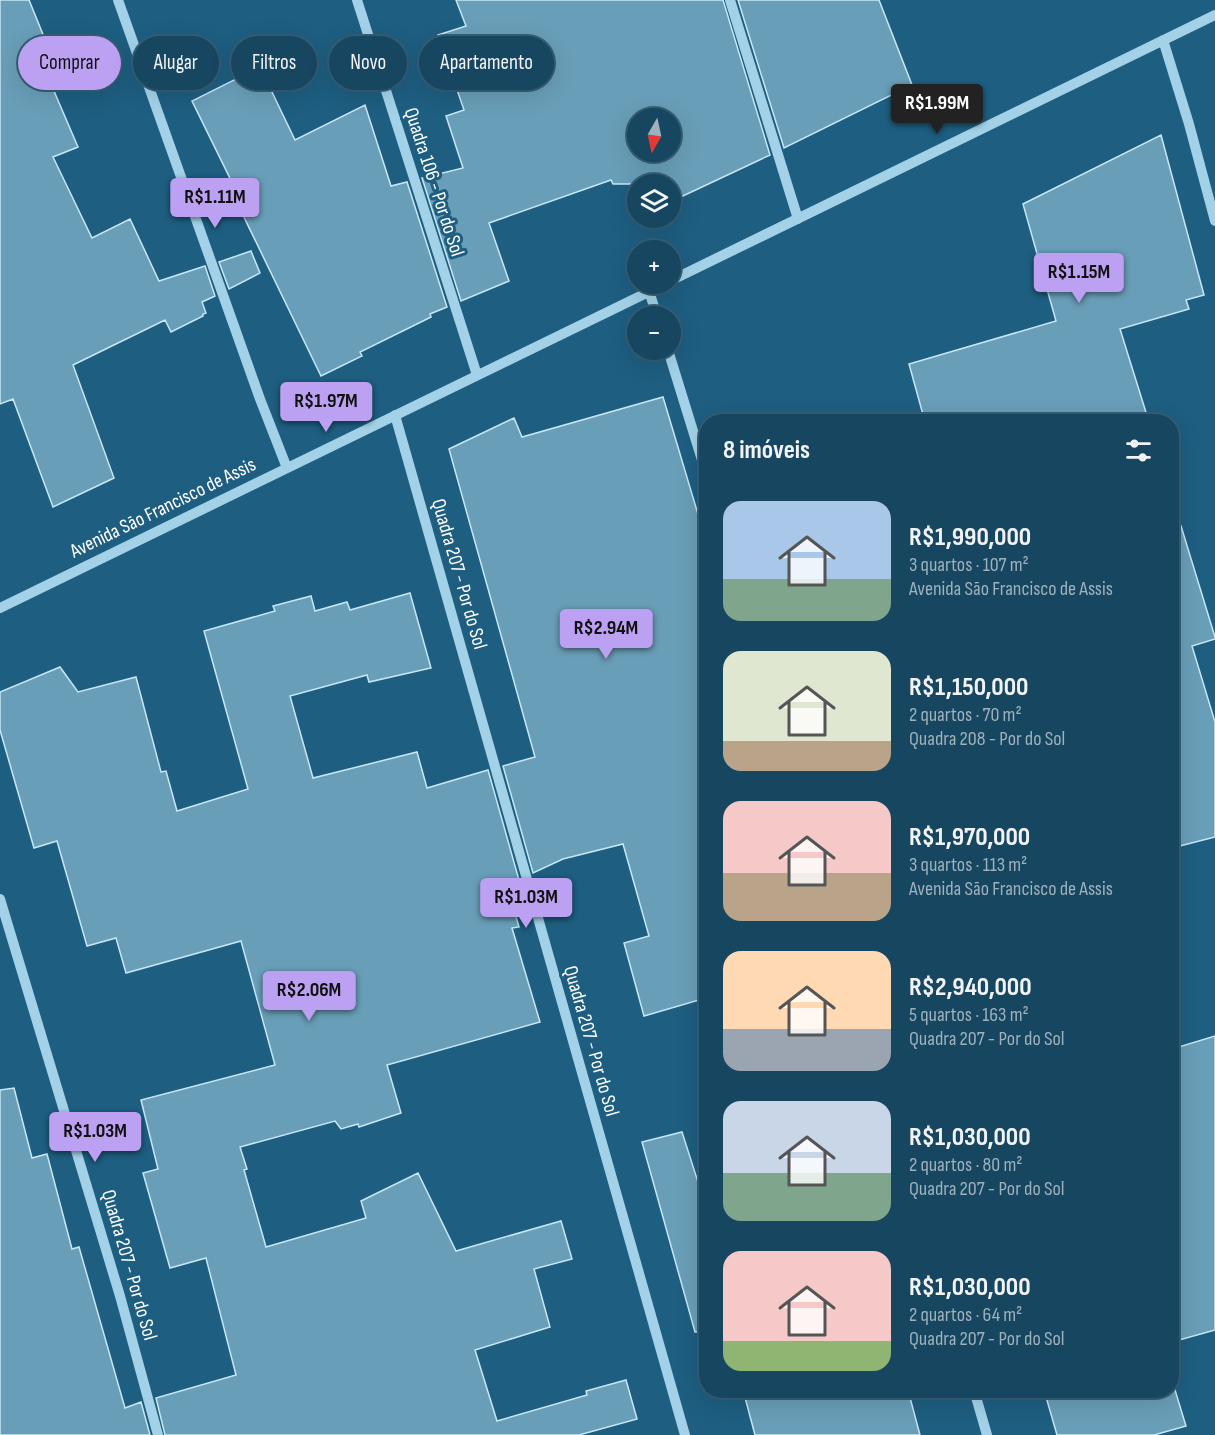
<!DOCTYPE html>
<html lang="pt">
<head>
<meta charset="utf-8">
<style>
  :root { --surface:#164660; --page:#1f4d66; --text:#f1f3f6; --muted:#9eb1bd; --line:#355e75; --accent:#bca0f2 }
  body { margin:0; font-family:"Sofia Sans Condensed",sans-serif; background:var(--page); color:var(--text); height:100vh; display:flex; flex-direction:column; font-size:22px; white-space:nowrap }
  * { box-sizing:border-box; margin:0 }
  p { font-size:20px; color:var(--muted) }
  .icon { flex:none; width:33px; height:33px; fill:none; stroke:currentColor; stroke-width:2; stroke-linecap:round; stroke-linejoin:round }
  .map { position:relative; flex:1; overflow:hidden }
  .panel { position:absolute; left:699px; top:414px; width:480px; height:984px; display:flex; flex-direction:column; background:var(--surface); border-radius:24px; box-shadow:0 6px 24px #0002,0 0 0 2px var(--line) }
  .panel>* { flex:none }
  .banner { position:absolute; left:18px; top:36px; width:570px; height:54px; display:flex; gap:12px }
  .needle { width:39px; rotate:189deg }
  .fabs { position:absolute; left:627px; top:108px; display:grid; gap:12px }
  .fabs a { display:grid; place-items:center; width:54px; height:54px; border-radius:50%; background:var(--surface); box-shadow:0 6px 24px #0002,0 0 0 2px var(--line); font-size:30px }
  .price { position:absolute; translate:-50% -51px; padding:0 14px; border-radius:6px; background:var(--accent); color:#111; font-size:20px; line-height:39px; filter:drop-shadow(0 2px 3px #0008) }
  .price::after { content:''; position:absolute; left:50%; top:36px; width:18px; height:14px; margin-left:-9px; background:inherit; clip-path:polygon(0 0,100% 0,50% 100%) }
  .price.active { background:#222; color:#fff }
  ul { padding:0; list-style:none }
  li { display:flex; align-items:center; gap:18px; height:150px; padding:0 24px }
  li span { display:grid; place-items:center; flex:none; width:168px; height:120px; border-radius:18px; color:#555 }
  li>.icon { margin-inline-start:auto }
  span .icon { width:72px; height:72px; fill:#fffc; stroke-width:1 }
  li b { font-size:26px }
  h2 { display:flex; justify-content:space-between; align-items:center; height:72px; padding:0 24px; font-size:26px }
  .pill { padding:0 21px; border-radius:27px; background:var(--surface); box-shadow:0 6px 24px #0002,0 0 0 2px var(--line); font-size:21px; line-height:54px }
  .pill.active { background:var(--accent); color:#111 }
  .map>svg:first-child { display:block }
</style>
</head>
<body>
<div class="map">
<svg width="1215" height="1435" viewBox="0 0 1215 1435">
  <rect width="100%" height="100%" fill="#1e5e80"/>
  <!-- building -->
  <path fill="#699eb8" stroke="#c7e7f6" stroke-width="1.5" fill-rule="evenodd" d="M 0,0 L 29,0 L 64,86 L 54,91 L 78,147 L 53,157 L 92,238 L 130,219 L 159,281 L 205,266 L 215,296 L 202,302 L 206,313 L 203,314 L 203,316 L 171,332 L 165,320 L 73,365 L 114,478 L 53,507 L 13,399 L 0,404 Z
    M 456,0 L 723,0 L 770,155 L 670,202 L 670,184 L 613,184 L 611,180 L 489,223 L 509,281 L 461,301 L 422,178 L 463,168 L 446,116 L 464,110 L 438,35 L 466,26 ZM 638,118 L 670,118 L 670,152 L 638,152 Z
    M 738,0 L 879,0 L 912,85 L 784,148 Z
    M 260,67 L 295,140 L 365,105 L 391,186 L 407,182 L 447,307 L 430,314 L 431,317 L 360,352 L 362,356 L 321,376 L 241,211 L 245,209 L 192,101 Z
    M 1161,135 L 1204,295 L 1186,300 L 1189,309 L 1120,329 L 1149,422 L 925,422 L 909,364 L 1056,321 L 1023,204 Z
    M 251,251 L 260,273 L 229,289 L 219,262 Z
    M 663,397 L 706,541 L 706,998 L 644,1016 L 624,943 L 649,936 L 623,844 L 563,859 L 533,873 L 503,766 L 535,757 L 449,449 L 514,418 L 522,437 Z
    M 1181,526 L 1215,637 L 1215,639 L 1192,646 L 1215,722 L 1215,837 L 1172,848 L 1172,528 Z
    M 410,593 L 431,668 L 369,682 L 367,675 L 290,696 L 313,778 L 417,752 L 427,788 L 488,770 L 519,880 L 507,885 L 519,927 L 512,928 L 540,1022 L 387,1065 L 401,1113 L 359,1127 L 358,1124 L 341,1129 L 335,1121 L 240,1147 L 247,1169 L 244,1170 L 266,1247 L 366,1218 L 361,1201 L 418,1173 L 456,1251 L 561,1221 L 572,1259 L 534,1269 L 550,1327 L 475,1350 L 497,1421 L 587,1395 L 586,1391 L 626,1380 L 637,1419 L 579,1435 L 165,1435 L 156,1398 L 236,1375 L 206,1258 L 170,1268 L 143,1173 L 158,1169 L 141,1100 L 275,1065 L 241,941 L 126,973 L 116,938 L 87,946 L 57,841 L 34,848 L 0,730 L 0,692 L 60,667 L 78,692 L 136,677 L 161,772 L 166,771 L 177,811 L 248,789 L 204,631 L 275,611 L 273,606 L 311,596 L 315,611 L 347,602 L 350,610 Z
    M 1215,1036 L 1215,1330 L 1172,1342 L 1172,1049 Z
    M 14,1088 L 32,1158 L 47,1154 L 72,1249 L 79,1247 L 125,1408 L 141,1402 L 150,1435 L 0,1435 L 0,1090 Z
    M 682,1132 L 706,1207 L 706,1331 L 695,1332 L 642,1142 Z
    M 743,1390 L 908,1390 L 920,1435 L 755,1435 Z
    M 1044,1390 L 1175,1390 L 1186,1426 L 1154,1435 L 1057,1435 Z"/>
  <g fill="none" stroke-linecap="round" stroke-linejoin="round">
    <!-- minor -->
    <path stroke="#a3d2e8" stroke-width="10" d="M 118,0 L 260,399 L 287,468
      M 357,0 L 477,375
      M 730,0 L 798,219
      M 1163,40 L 1189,124 L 1215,221
      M 670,281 L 1215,15
      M 649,291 L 657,316
      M 668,350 L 706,473
      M 395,415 L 685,1435
      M 0,608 L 665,284
      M 0,899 L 120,1296 L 158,1435
      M 974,1390 L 987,1435"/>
  </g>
  <g text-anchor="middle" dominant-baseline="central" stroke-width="6" stroke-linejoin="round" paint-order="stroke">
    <!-- street labels -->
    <g font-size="20" fill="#fff" stroke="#1e5e80">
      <text transform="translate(434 182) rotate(72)">Quadra 106 - Por do Sol</text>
      <text transform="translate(163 508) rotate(-26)">Avenida São Francisco de Assis</text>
      <text transform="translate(459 574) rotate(74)">Quadra 207 - Por do Sol</text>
      <text transform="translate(591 1041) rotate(74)">Quadra 207 - Por do Sol</text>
      <text transform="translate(129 1265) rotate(74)">Quadra 207 - Por do Sol</text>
    </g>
  </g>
</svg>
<div class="fabs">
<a><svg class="needle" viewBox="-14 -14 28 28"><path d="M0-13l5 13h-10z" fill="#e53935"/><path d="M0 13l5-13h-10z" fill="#9eb1bd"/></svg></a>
<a><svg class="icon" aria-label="layers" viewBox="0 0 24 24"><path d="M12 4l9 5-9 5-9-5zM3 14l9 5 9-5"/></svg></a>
<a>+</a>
<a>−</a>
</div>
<b class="price active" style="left:937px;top:135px">R$1.99M</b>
<b class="price" style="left:215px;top:229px">R$1.11M</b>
<b class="price" style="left:1079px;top:304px">R$1.15M</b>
<b class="price" style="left:326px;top:433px">R$1.97M</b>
<b class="price" style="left:606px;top:660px">R$2.94M</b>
<b class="price" style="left:526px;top:929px">R$1.03M</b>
<b class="price" style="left:309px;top:1022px">R$2.06M</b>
<b class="price" style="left:95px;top:1163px">R$1.03M</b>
<div class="banner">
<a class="pill active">Comprar</a>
<a class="pill">Alugar</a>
<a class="pill">Filtros</a>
<a class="pill">Novo</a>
<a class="pill">Apartamento</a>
</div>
<section class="panel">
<h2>8 imóveis<svg class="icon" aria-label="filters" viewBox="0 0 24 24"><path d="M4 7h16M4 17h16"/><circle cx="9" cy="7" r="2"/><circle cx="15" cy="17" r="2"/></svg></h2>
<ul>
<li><span style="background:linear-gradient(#a9c7e8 65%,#7fa58c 0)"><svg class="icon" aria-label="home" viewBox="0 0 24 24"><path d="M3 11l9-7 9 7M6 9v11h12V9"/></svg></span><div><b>R$1,990,000</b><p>3 quartos · 107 m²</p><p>Avenida São Francisco de Assis</p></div></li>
<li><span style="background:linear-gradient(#dfe7d0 75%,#b9a48a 0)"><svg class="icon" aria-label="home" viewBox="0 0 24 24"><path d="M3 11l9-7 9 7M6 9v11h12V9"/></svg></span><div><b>R$1,150,000</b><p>2 quartos · 70 m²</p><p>Quadra 208 - Por do Sol</p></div></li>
<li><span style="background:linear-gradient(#f6c9c9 60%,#b9a48a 0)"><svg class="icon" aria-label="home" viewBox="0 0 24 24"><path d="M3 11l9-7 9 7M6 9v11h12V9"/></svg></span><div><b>R$1,970,000</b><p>3 quartos · 113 m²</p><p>Avenida São Francisco de Assis</p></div></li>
<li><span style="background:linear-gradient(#ffd9b3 65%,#9aa5b1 0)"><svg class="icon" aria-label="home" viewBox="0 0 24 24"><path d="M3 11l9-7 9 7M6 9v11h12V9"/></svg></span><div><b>R$2,940,000</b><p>5 quartos · 163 m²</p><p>Quadra 207 - Por do Sol</p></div></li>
<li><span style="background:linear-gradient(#c9d6e8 60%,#7fa58c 0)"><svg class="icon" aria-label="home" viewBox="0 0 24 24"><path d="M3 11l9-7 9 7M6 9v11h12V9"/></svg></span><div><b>R$1,030,000</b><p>2 quartos · 80 m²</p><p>Quadra 207 - Por do Sol</p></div></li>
<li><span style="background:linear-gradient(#f6c9c9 75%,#8fb573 0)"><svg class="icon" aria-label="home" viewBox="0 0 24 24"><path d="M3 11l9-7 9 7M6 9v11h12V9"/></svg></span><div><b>R$1,030,000</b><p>2 quartos · 64 m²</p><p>Quadra 207 - Por do Sol</p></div></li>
</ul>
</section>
</div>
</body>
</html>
